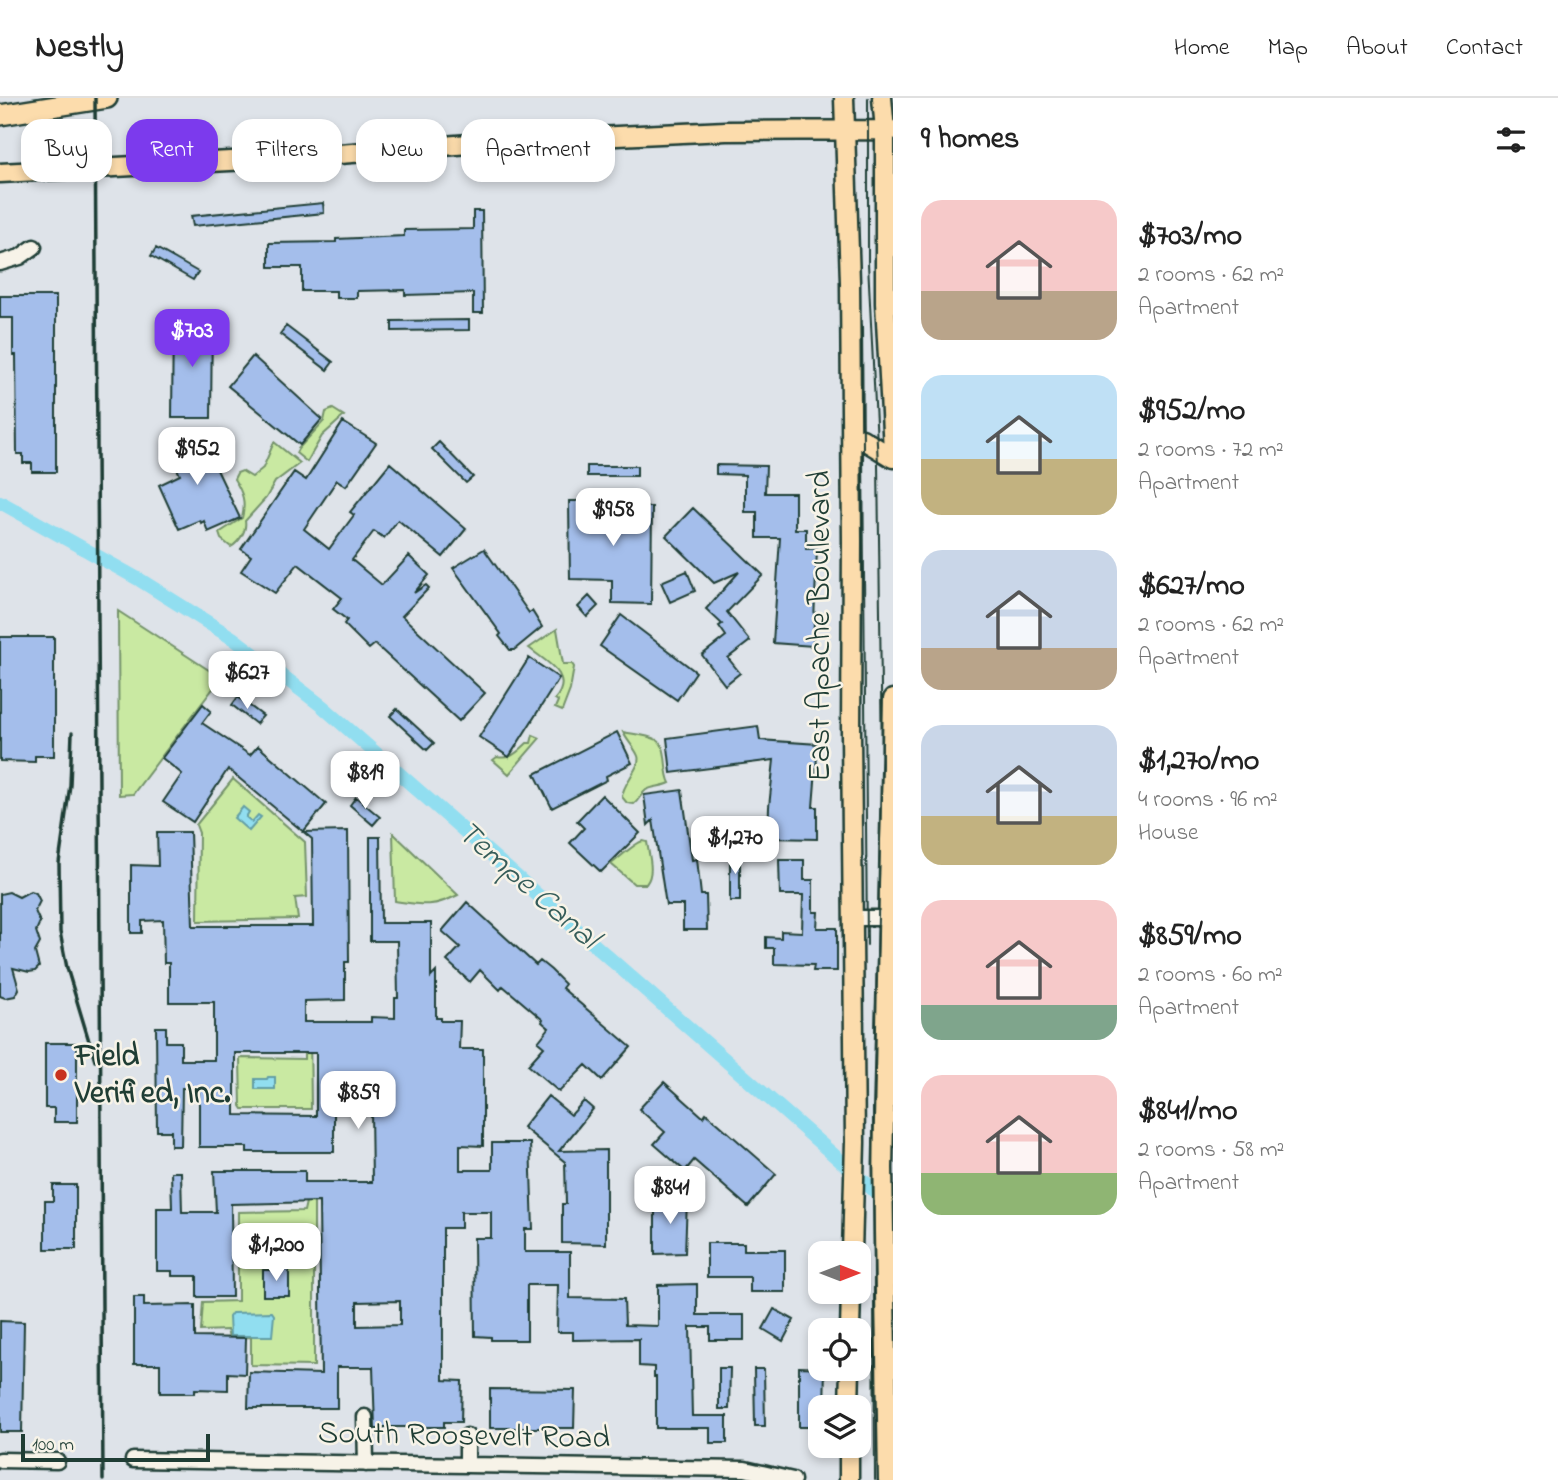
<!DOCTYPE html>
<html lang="en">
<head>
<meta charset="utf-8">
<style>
  :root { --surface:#fff; --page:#f6f6f6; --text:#222; --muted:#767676; --line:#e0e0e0; --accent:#7c3aed }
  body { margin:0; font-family:"Indie Flower",sans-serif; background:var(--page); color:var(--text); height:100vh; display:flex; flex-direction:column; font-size:26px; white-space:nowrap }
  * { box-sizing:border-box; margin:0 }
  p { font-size:23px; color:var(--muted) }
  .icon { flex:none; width:38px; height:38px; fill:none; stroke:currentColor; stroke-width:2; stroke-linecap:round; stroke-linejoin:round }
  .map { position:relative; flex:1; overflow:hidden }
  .side { display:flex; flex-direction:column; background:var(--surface); width:665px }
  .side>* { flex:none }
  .guide { position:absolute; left:21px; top:21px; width:665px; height:63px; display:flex; gap:14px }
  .needle { width:46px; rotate:90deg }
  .buttons { position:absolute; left:808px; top:1143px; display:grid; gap:14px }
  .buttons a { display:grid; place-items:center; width:63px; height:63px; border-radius:14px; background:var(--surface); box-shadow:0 4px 10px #0003; font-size:35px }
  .scale { position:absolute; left:21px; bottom:18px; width:189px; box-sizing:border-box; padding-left:7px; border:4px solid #1f3d34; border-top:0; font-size:19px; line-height:24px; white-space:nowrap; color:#1f3d34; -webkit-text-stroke:5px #f7f3e8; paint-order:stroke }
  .price { position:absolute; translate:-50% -60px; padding:0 16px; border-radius:14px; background:#fff; color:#222; font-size:23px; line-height:46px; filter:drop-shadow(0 2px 4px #0008) }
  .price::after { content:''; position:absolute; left:50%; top:42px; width:21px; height:16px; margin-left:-10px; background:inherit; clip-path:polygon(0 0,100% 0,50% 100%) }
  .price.active { background:var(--accent); color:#fff }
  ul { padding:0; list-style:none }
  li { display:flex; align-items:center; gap:21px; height:175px; padding:0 28px }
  li span { display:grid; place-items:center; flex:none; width:196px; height:140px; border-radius:21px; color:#555 }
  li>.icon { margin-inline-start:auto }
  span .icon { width:84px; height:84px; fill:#fffc; stroke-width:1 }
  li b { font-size:30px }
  h2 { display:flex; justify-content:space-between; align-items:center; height:84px; padding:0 28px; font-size:30px }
  .tag { padding:0 24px; border-radius:21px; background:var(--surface); box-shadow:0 4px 10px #0003; font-size:24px; line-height:63px }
  .tag.active { background:var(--accent); color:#fff }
  header { display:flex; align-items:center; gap:42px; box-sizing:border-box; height:98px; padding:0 35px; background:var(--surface); border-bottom:2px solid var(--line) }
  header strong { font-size:33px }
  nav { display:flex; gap:38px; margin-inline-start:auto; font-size:24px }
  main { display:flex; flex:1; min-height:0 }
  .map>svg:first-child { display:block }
</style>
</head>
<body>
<header>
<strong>Nestly</strong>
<nav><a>Home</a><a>Map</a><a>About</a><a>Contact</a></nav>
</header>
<main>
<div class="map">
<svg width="893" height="1382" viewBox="0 0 893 1382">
  <rect width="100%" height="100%" fill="#dee3e9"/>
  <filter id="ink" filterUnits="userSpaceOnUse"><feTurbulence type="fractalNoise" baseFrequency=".0143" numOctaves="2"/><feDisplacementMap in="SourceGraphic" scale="14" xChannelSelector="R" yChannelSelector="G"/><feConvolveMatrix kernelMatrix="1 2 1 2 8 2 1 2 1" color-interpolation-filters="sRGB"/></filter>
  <g filter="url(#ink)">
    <!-- green -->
    <path fill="#c9e9a2" stroke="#74936b" stroke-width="2" d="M 333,311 L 344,318 L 322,338 L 307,364 L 296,355 L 298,351 L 324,323 L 326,314 Z
      M 274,344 L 300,365 L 275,384 L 266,400 L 245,423 C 247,433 239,444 231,449 L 221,441 L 219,435 L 242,420 C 246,404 243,395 234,381 L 237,375 L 242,373 L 252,379 L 263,370 Z
      M 118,513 L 221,580 L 133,696 L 119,697 Z
      M 557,531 L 563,566 L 572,566 L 574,569 L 570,592 L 562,613 L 555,610 L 558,603 L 555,601 C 575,577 546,564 529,550 Z
      M 623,634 C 633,636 648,637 657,642 C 669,649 663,673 670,685 C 662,689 653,688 646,692 C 641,696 639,702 634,706 L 627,705 L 622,699 C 622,686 642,668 638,658 C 635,650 627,643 623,634 Z
      M 533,637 L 540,640 L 509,676 L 493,662 L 497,659 C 511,662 517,654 527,645 L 531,645 Z
      M 233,681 L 305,744 L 307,799 L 295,800 L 298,821 L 198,823 L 199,735 L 196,727 Z
      M 393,735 L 458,797 C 432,810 422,807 395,803 Z
      M 643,743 L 647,744 C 649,758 655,775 646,786 L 634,786 L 611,766 C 618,761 636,744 643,743 Z
      M 310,934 L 311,1011 L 243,1011 L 241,1008 L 240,960 L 304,961 L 304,942 Z
      M 314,1087 L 314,1268 L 251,1267 L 251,1239 L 229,1240 L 227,1232 L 201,1233 L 203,1204 L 238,1203 L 238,1114 L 304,1113 L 306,1104 Z"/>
    <!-- water -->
    <path fill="#91def0" stroke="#639ea5" stroke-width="2" d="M 243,709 L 249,714 L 246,719 L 252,724 L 258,717 L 261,719 L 249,733 L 234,720 Z
      M 268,979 L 275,979 L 275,991 L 255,991 L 255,981 L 267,981 Z
      M 272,1214 L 274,1217 L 272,1238 L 230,1238 L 229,1219 L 232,1215 Z"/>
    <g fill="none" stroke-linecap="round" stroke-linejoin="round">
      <!-- canal -->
      <path stroke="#91def0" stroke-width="14" d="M 0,404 L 140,482 L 234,541 L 322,608 L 893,1109"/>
    </g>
    <!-- building -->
    <path fill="#a4beeb" stroke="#1f3d34" stroke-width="2" fill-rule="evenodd" d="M 323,105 L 324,115 L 193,128 L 191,118 Z
      M 473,113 L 482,113 L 483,215 L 473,215 L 473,195 L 405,197 L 405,192 L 357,193 L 357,200 L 336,200 L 336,193 L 302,193 L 302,169 L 269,169 L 269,145 L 336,144 L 336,141 L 404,138 L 404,132 L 473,131 Z
      M 156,150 L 198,174 L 193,182 L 151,158 Z
      M 0,198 L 56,198 L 56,374 L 32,374 L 32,365 L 23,365 L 23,356 L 17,356 L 16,257 L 13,257 L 13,220 L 0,220 Z
      M 173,221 L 212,222 L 211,320 L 172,320 Z
      M 469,222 L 469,232 L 392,233 L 392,223 Z
      M 286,228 L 333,264 L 327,272 L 280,236 Z
      M 253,258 L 322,321 L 300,347 L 228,288 Z
      M 343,324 L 376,345 L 346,388 L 337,382 L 304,431 L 329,451 L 354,417 L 350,414 L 390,365 L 466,431 L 443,459 L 398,422 L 384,440 L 374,433 L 352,462 L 382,487 L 409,458 L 429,477 L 414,495 L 426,487 L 429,490 L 402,518 L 485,595 L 459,623 L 375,546 L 369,551 L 344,526 L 347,522 L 333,511 L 342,500 L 298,466 L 275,495 L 241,473 L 251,458 L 241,451 L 294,374 L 306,382 Z
      M 199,334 L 240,420 L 208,434 L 204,423 L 201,425 L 200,422 L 179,431 L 159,387 L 180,377 L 167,349 Z
      M 439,344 L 473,379 L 466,385 L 432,351 Z
      M 716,367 L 766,368 L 765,395 L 795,395 L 795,431 L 806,431 L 806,451 L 817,451 L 813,548 L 773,545 L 780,440 L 757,440 L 757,414 L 745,414 L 745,377 L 716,376 Z
      M 587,368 L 637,368 L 637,378 L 587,378 Z
      M 569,403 L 601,403 L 601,409 L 652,409 L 651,506 L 612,505 L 612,482 L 570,481 Z
      M 693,410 L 763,477 L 727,514 L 750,543 L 728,560 L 740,575 L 725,587 L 702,557 L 726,538 L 719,528 L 722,526 L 706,511 L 739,474 L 714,485 L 666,438 Z
      M 484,451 L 529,515 L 532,513 L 542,529 L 514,552 L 510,552 L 499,538 L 501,536 L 453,470 Z
      M 687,473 L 695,493 L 670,504 L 661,484 Z
      M 589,498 L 598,508 L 587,519 L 578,509 Z
      M 621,517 L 696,574 L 677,602 L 600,548 Z
      M 0,539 L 54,539 L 54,658 L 35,658 L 35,664 L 0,663 Z
      M 529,560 L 559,580 L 509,659 L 479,639 Z
      M 238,599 L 263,618 L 256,626 L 232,607 Z
      M 203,606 L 211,613 L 202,625 L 250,657 L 258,648 L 326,706 L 303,734 L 348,733 L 349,864 L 345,864 L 345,902 L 304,903 L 304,924 L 371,924 L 371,919 L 395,920 L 395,900 L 398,900 L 397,843 L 370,843 L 370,739 L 380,739 L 381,825 L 431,825 L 431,879 L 436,874 L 436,920 L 441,920 L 441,923 L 460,923 L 459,951 L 483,951 L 483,1048 L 460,1047 L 460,1072 L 492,1072 L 492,1045 L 530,1045 L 533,1131 L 525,1131 L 525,1154 L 570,1154 L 570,1200 L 624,1201 L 625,1227 L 658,1228 L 658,1187 L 697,1186 L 697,1217 L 744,1217 L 744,1242 L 710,1242 L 710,1229 L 690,1229 L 692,1318 L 727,1318 L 727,1345 L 710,1345 L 710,1330 L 656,1330 L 656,1279 L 654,1279 L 654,1269 L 639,1268 L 639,1241 L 573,1242 L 573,1234 L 557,1234 L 558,1187 L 527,1187 L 527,1242 L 491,1242 L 491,1239 L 475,1238 L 474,1140 L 491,1140 L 491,1114 L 461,1114 L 461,1130 L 443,1130 L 443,1282 L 462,1283 L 461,1324 L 444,1324 L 444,1329 L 383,1329 L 383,1331 L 375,1331 L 373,1269 L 337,1269 L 337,1310 L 248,1310 L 249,1274 L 321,1276 L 319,1104 L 231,1106 L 232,1199 L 197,1199 L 197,1178 L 172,1178 L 172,1173 L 157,1173 L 157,1110 L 172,1110 L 171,1074 L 181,1074 L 182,1114 L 216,1114 L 214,1073 L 305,1073 L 305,1084 L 372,1084 L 371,1012 L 334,1012 L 334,1054 L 247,1054 L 247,1049 L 199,1049 L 199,990 L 182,990 L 181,1048 L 171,1048 L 171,1033 L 157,1033 L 156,929 L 166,929 L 166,944 L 181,944 L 181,962 L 214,962 L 214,904 L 169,904 L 169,865 L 164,865 L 163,822 L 142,823 L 142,835 L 131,835 L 131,767 L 158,768 L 157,734 L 190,734 L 193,828 L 313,828 L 312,741 L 228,671 L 193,724 L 163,704 L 182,676 L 162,660 ZM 235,955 L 316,955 L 316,1018 L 235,1017 ZM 400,1203 L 400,1227 L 357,1228 L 357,1204 Z
      M 397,611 L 434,645 L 427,652 L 390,618 Z
      M 758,628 L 760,642 L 818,646 L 813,709 L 817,709 L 817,741 L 768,740 L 769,709 L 774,662 L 671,675 L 667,640 Z
      M 617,634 L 632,665 L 606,678 L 607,682 L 552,710 L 535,676 Z
      M 682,692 L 692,762 L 697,761 L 701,797 L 706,797 L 707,832 L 683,832 L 683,807 L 666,807 L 653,722 L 648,727 L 644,697 Z
      M 602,697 L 640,735 L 601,774 L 570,745 L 584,730 L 577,723 Z
      M 356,699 L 380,719 L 373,727 L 350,707 Z
      M 730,754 L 740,754 L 740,803 L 730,803 Z
      M 779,762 L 804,762 L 804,782 L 813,782 L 813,814 L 818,814 L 817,830 L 837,830 L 837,873 L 813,873 L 814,867 L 774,866 L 774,850 L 766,850 L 766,839 L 781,840 L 781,833 L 802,834 L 803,797 L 780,797 Z
      M 30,793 L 36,795 L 40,803 L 35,813 L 40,824 L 36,833 L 40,845 L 35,854 L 39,869 L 35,873 L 29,874 L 13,870 L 19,891 L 15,898 L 5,900 L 0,898 L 0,796 L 9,794 L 19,799 Z
      M 467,804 L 536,867 L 540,863 L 551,872 L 565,886 L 562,890 L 631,949 L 602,982 L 586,967 L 559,994 L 528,967 L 544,949 L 538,944 L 549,930 L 542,924 L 543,922 L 503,888 L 500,892 L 480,872 L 470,884 L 447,863 L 460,849 L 442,833 Z
      M 45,945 L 77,945 L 77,1024 L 54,1024 L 54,1010 L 45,1010 Z
      M 664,984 L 703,1019 L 706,1015 L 776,1076 L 748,1109 L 694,1062 L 685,1073 L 654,1046 L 665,1034 L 639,1011 Z
      M 548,998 L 571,1017 L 584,1003 L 593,1011 L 559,1053 L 606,1052 L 606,1146 L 562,1145 L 562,1106 L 566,1106 L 565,1064 L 523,1029 Z
      M 53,1087 L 76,1087 L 76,1151 L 45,1151 L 45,1103 L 53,1103 Z
      M 655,1102 L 687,1102 L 685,1155 L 655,1156 Z
      M 707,1145 L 744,1145 L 744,1152 L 785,1152 L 785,1194 L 750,1194 L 750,1179 L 707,1179 Z
      M 263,1172 L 289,1172 L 289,1198 L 263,1198 Z
      M 134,1199 L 144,1199 L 144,1208 L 195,1207 L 195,1239 L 246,1240 L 245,1276 L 228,1275 L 228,1292 L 195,1291 L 195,1295 L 160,1295 L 160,1266 L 134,1266 Z
      M 774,1211 L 794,1222 L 783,1243 L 763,1231 Z
      M 0,1223 L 24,1224 L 22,1334 L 0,1334 Z
      M 799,1269 L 825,1270 L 824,1309 L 821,1309 L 821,1329 L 799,1329 Z
      M 719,1270 L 730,1270 L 729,1311 L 719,1311 Z
      M 754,1271 L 764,1271 L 765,1328 L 755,1328 Z
      M 490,1291 L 575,1292 L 574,1330 L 490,1330 Z"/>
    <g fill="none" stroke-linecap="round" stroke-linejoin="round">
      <!-- minor casing -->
      <g stroke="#1f3d34" stroke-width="19">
        <path id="minor" d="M 0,165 L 20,159 L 34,149
          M 853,820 L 893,820
          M 365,1319 L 366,1366
          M 467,1338 L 467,1367
          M 0,1362 L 57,1363
          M 133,1362 L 745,1371 L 793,1382"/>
      </g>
      <!-- major casing -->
      <g stroke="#1f3d34" stroke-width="23">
        <path id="major" d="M 844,0 L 850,184 L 852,443 L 851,635 L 855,1044 L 852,1155
          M 882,0 L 885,32 L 885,205 L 893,352
          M 0,75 L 287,60 L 508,43 L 726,33 L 893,32
          M 851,338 L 862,341 L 893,360
          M 850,1232 L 851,1194
          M 849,1309 L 850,1270
          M 849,1348 L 849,1382
          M 888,1382 L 883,1070 L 893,601"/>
      </g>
      <!-- highway casing -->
      <g stroke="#1f3d34" stroke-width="24">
        <path id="highway" d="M 0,17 L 107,0"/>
      </g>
      <!-- minor -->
      <use href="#minor" stroke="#f7f3e8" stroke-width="14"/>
      <!-- major -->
      <use href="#major" stroke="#fcdcac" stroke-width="18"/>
      <!-- highway -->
      <use href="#highway" stroke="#fcdcac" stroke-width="19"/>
      <!-- tram -->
      <path stroke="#1f3d34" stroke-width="2" d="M 868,0 L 868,165 L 878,366 L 882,665 L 873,1012 L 875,1382
        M 862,227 L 867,847"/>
      <!-- rail -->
      <path stroke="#1f3d34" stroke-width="3.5" d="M 95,0 L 103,1382
        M 72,635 L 70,687 L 59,765 L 60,834 L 67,870 L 95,963"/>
    </g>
  </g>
  <!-- markers -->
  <circle fill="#c8321e" stroke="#f7f3e8" stroke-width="2.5" cx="61" cy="977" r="7"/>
  <g text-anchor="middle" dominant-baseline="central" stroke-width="5" stroke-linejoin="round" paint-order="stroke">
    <!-- street labels -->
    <g font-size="32" fill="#1f3d34" stroke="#f7f3e8">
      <text transform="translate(821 528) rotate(-90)">East Apache Boulevard</text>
      <text transform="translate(464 1339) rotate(1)">South Roosevelt Road</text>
    </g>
    <!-- poi labels -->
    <g font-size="32" font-weight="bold" fill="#1f3d34" stroke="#f7f3e8" text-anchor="start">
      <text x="75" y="959">Field<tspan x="75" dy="37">Verified, Inc.</tspan></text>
    </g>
    <!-- water labels -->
    <g font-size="33" font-style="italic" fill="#365d5a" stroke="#f7f3e8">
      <text transform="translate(527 788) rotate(41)">Tempe Canal</text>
    </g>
  </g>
</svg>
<div class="buttons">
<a><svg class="needle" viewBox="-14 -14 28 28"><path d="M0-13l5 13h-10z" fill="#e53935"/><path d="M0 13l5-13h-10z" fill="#767676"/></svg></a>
<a><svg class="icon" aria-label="locate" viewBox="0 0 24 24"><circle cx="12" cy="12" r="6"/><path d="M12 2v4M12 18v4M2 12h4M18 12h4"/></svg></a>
<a><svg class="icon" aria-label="layers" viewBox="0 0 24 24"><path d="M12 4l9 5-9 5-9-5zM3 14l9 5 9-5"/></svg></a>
</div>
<div class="scale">100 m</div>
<b class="price active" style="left:192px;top:271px">$703</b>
<b class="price" style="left:197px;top:389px">$952</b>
<b class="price" style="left:613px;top:450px">$958</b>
<b class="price" style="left:247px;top:613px">$627</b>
<b class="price" style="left:365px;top:713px">$819</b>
<b class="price" style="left:735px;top:778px">$1,270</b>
<b class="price" style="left:358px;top:1033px">$859</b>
<b class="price" style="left:670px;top:1128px">$841</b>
<b class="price" style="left:276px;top:1185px">$1,200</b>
<div class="guide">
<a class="tag">Buy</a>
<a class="tag active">Rent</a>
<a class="tag">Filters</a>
<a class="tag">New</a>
<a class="tag">Apartment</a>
</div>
</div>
<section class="side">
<h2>9 homes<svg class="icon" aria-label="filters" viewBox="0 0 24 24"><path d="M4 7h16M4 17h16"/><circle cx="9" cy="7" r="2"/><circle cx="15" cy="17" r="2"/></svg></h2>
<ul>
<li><span style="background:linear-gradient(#f6c9c9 65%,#b9a48a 0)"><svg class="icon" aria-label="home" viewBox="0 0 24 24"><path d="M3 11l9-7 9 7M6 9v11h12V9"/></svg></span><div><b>$703/mo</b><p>2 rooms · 62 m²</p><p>Apartment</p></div></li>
<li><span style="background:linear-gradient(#bfe0f5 60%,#c2b280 0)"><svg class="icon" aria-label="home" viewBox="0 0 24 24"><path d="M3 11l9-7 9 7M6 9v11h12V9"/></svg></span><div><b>$952/mo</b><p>2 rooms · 72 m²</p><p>Apartment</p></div></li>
<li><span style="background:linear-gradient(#c9d6e8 70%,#b9a48a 0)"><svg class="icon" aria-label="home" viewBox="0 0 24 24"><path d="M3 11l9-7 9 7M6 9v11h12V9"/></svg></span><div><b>$627/mo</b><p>2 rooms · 62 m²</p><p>Apartment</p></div></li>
<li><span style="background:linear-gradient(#c9d6e8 65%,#c2b280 0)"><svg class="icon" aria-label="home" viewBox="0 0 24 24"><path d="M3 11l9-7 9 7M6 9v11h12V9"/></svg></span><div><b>$1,270/mo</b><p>4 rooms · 96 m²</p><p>House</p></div></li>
<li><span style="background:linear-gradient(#f6c9c9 75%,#7fa58c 0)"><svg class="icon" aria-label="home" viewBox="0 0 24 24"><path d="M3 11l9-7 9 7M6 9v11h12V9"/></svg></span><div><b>$859/mo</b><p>2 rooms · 60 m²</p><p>Apartment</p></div></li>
<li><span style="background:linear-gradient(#f6c9c9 70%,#8fb573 0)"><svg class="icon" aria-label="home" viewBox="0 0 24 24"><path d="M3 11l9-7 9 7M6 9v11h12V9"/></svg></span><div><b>$841/mo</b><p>2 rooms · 58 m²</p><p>Apartment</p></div></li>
</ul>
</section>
</main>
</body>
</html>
